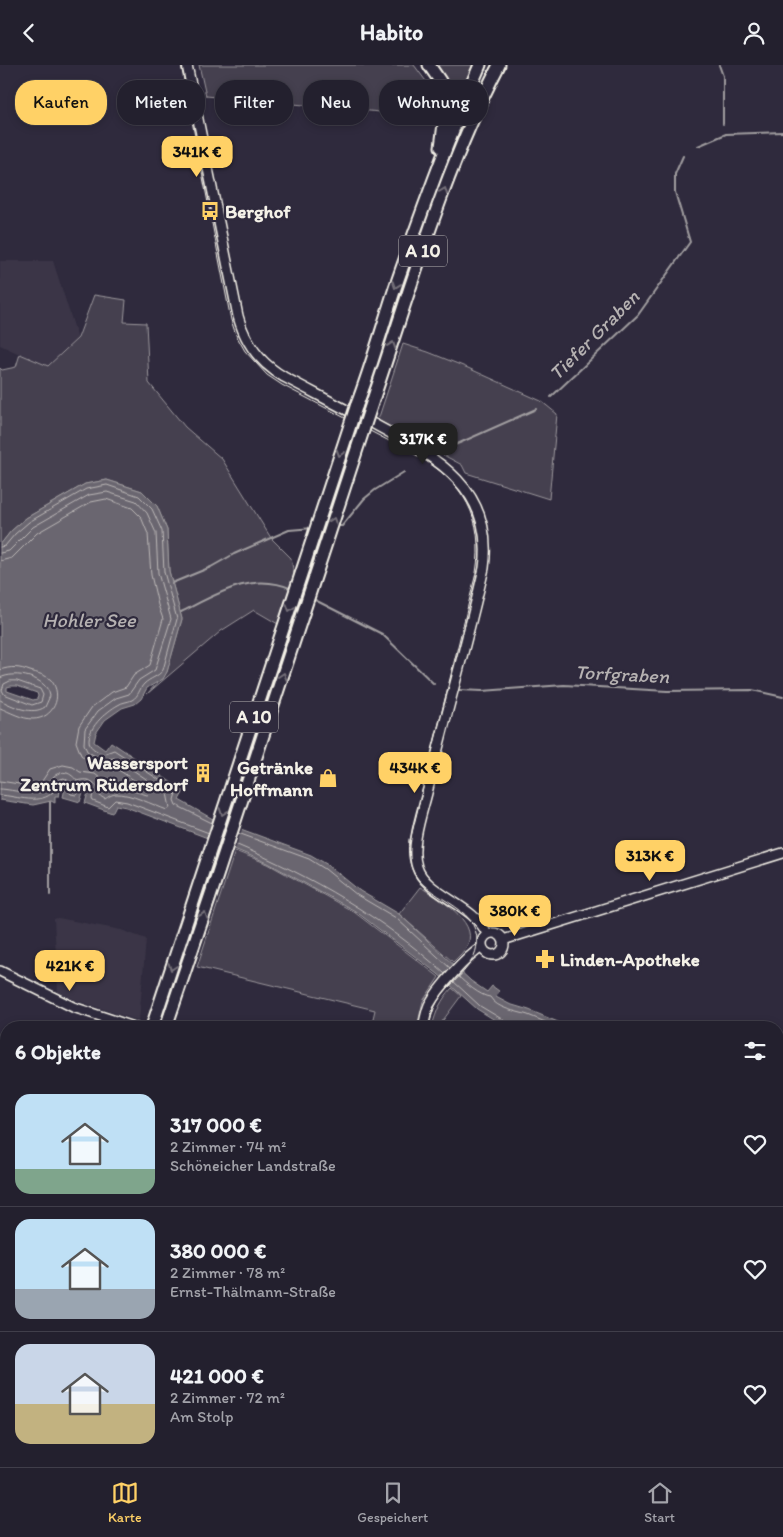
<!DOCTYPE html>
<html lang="de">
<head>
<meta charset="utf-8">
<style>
  :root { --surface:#23202e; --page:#2f2d3a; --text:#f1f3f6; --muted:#a3a3aa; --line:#403e4a; --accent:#ffd166 }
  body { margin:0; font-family:Itim,sans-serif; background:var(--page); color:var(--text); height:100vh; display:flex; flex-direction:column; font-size:19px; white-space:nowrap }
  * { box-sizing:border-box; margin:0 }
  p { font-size:16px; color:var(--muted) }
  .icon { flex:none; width:28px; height:28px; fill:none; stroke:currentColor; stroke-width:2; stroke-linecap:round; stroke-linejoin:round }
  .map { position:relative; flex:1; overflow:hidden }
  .sheet { position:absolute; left:0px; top:956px; width:784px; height:446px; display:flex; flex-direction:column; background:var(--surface); border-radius:20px 20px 0 0; box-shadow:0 2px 8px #0003,0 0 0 1px var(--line) }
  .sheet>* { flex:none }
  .banner { position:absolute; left:15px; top:15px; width:500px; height:45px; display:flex; gap:10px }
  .price { position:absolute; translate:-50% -42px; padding:0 11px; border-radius:10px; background:var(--accent); color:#111; font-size:16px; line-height:32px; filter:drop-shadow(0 1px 2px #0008) }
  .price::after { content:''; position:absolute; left:50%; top:30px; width:15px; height:11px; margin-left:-8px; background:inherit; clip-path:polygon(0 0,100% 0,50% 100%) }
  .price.on { background:#222; color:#fff }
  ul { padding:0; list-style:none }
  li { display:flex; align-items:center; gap:15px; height:125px; padding:0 15px }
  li+li { border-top:1px solid var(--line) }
  li span { display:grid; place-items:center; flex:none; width:140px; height:100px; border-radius:15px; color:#555 }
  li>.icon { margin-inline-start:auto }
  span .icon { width:60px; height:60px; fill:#fffc; stroke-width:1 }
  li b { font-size:21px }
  h2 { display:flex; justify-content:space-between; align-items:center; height:60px; padding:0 15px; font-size:21px }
  .chip { padding:0 18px; border-radius:20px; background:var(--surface); box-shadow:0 2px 8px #0003,0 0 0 1px var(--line); font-size:18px; line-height:45px }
  .chip.on { background:var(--accent); color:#111 }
  header { display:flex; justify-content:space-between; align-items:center; height:65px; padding:0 15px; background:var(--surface); font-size:22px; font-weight:700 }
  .tab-bar { display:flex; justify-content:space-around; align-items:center; height:70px; border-top:1px solid var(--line); background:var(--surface); font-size:14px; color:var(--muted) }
  .tab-bar a { display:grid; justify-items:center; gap:2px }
  .tab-bar .on { color:var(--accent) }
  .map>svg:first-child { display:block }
</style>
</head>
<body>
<header><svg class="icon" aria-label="back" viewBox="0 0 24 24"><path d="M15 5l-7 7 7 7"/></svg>Habito<svg class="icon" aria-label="person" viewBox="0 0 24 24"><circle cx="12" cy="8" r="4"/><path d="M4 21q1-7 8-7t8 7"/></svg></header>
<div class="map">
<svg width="783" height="1402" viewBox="0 0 783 1402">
  <rect width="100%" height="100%" fill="#2f2a3d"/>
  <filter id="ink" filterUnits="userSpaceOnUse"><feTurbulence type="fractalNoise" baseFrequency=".02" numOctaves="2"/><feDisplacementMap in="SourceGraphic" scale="10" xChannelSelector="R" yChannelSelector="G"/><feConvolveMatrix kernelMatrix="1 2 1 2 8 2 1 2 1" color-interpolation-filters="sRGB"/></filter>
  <g filter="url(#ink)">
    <!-- built -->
    <path fill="#3b3647" d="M 0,196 L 53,196 L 78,274 L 48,302 L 0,280 Z
      M 58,853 L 121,865 L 146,874 L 139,956 L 72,934 L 58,927 L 54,854 Z"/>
    <!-- green -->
    <path fill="#454050" stroke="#9c989c" d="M 199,0 L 414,0 L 434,27 L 438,37 L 424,51 L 206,31 Z
      M 432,0 L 473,0 L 450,50 Z
      M 94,230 L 126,235 L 124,257 L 146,258 L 149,318 L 185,362 L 222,394 L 271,473 L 291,493 L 294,510 L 278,559 L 254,545 L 221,566 L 147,629 L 167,607 L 182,554 L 169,506 L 167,465 L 157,441 L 142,426 L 107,415 L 85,419 L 26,453 L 11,466 L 0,480 L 0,303 L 2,305 L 16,302 L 20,289 L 48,301 L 78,273 Z
      M 403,279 L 428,287 L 468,303 L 541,336 L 557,349 L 549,434 L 466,408 L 462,400 L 378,355 Z
      M 235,786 L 268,799 L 354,847 L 439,912 L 423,936 L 417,962 L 371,962 L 375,945 L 197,902 Z
      M 420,822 C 437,832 478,856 468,879 C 465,886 458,892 453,897 L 399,849 Z
      M 452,923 L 461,931 L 438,962 L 432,962 C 436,946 441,935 452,923 Z
      M 778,1081 L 783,1085 L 783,1226 L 778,1225 Z
      M 66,1396 L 204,1396 L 194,1402 L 75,1402 Z
      M 341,1396 L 385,1396 L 385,1402 L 344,1402 Z"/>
    <!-- water -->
    <path fill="#6a6670" stroke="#a19ea0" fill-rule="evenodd" d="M 107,415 L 142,426 L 157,441 L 167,465 L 169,506 L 182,554 L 167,607 L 163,614 L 147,623 L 141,634 L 135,639 L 122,643 L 105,655 L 96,668 L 94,677 L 105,685 L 111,677 L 184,726 L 179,735 L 211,753 L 311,790 L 328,800 L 360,826 L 399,849 L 471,916 L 487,927 L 492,921 L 499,926 L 496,932 L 509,939 L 529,945 L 570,962 L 506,962 L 477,944 L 438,909 L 355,846 L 268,798 L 205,772 L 126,742 L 116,740 L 112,748 L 85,738 L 88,728 L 86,725 L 83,727 L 80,737 L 63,732 L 66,719 L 62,718 L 59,731 L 55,731 L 55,738 L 51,736 L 33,740 L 0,735 L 0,480 L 11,466 L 26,453 L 85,419 ZM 11,621 L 17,621 L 37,628 L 38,631 L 37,634 L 33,635 L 7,626 L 7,622 Z
      M 778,1041 L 783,1044 L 783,1085 L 778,1081 Z"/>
    <!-- pier -->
    <path fill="#2f2a3d" d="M 214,751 L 243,761 L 234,787 L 206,775 Z"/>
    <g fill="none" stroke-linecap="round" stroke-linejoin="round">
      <!-- shore -->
      <path stroke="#bdb9b8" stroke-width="1" d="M 0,482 L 5,481 L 15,469 L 29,457 L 86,424 L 107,420 L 139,431 L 152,444 L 162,466 L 164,507 L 177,554 L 163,605 C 158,612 150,613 144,619 C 139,624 139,631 132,635 C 128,637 122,637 118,640 C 107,646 84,665 90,680 C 92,684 99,687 103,689 L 114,685 L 176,726 L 176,728 L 174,735 L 176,740 L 212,758
        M 0,488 L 9,486 L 33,462 L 89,430 L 107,427 L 136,436 L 147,448 L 156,468 L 158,508 L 171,554 L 155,605 L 139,615 L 129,629 L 116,633 L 98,646 L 85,664 L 84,679 L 87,686 L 101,695 L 115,693 L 167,728 L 170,743 L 167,745 C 153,740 130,728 116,729 C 112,729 108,732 105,734 L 100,731 C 98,718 90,712 77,716 C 71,708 63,704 54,711 C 51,714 51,718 49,721 C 42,734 12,724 0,724
        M 0,496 L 12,493 L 37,468 L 91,437 L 106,434 L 132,443 L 141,452 L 148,469 L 151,510 L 158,540 L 163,554 L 150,600 L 134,610 L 126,622 L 112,627 L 92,642 L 79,661 L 76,677 L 81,690 L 94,700 L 103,703 L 114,702 L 149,725 L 150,729 L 147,730 L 121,722 L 107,723 L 101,714 L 95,709 L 80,707 L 73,702 L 63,700 L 50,704 L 40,719 L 32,721 L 0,716
        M 0,605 C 11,601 20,602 30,606 C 37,608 46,610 51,615 C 64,631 53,654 33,654 C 22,654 10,647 0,643
        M 0,613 C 15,605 47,612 50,631 L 45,642 C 32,651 12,641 0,635
        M 17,616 L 40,624 L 43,630 L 41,637 L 32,640 L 4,629 L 2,625 L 4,619 L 10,616 Z
        M 0,730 C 17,731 41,741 54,726 C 56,723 56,719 58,715 L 64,713 L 70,717 L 69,727 L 71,729 L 76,730 L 80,723 L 87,721 L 93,726 L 92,734 L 93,736 L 108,742 L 115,735 L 127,737 L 209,768
        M 238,768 L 309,794 L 325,804 L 357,830 L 396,853 L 450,903
        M 235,779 C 311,811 384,853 445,909
        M 458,911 C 465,918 480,931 490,932 C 497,944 516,946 528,950 C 538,954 548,958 557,962
        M 453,916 L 480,941 L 505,956 L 507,962"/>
      <!-- stream -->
      <path stroke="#a19ea0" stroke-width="2" d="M 719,0 L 723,11 L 723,59
        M 698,81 L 726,69 L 783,67
        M 551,332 L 638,250 L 690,177 L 675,127 L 675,109 L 683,91
        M 437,388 L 536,344
        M 337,461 L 342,461 L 364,434 L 375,425 L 404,407
        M 172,518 L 211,502 L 234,489 L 289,465 L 313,463
        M 313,534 L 382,569 L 434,619
        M 181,547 C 217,529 252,506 292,524
        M 459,625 L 482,626 L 564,620 L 667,626 L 752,625 L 783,632
        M 50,830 L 50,737"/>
      <!-- tertiary casing -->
      <g stroke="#f4f1e8" stroke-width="11">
        <path id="tertiary" d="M 320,1402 L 320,1396"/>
      </g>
      <!-- secondary casing -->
      <g stroke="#f4f1e8" stroke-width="12">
        <path id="secondary" d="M 187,0 L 238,251 C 245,278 260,298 284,312 C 313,327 342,343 372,358 C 433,391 495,421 484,503 C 467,578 445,652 427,728 C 422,748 410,782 417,802 C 425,829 475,840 487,869
          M482 879a11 11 0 1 1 22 0a11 11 0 1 1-22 0Z
          M 503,875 L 783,788
          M 0,906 L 73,942 L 134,962
          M 423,962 C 425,955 426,947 429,940 C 439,922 465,893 482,882"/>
      </g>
      <!-- motorway casing -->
      <g stroke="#f4f1e8" stroke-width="15">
        <path id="motorway" d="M 429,0 L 440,16 L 447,36 L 441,82
          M 376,326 C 413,216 445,103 499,0
          M 356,342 C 371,303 382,263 395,223 C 421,148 448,73 480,0
          M 166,962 L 213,823
          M 0,1398 L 6,1384
          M 14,1402 L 16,1396"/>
      </g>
      <!-- tertiary -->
      <use href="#tertiary" stroke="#2f2a3d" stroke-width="8"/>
      <!-- secondary -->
      <use href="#secondary" stroke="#2f2a3d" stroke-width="9"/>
      <!-- motorway -->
      <use href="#motorway" stroke="#2f2a3d" stroke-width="11"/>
      <!-- tram -->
      <path stroke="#f4f1e8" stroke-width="1" d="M 181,0 L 231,255 L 236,270 L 245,286 L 267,310 L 282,320 L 416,390 C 464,417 485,453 476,508 L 409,780
        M 409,774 C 408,784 408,794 412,804 C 424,835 479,839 477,878 C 476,902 451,916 439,934 C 433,943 431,953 429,962
        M 331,1396 L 331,1402"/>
      <!-- motorway-bridge casing -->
      <g stroke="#f4f1e8" stroke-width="15" stroke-linecap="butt">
        <path id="motorway-bridge" d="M 213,823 L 376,326
          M 152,962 L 356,342"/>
      </g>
      <!-- motorway-bridge -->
      <use href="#motorway-bridge" stroke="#2f2a3d" stroke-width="11"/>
    </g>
    <!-- one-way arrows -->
    <defs><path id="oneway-chevron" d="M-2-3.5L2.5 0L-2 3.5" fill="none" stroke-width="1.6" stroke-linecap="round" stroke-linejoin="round" transform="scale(1.25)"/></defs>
    <g stroke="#747079">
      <use href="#oneway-chevron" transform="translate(444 126) rotate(-69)"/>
      <use href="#oneway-chevron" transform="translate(396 220) rotate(109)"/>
      <use href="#oneway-chevron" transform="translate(392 280) rotate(-71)"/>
      <use href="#oneway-chevron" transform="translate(340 388) rotate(108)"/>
      <use href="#oneway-chevron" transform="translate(333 456) rotate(-72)"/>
      <use href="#oneway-chevron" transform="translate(290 543) rotate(108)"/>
      <use href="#oneway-chevron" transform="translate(283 611) rotate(-72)"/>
      <use href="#oneway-chevron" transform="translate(223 747) rotate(108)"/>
      <use href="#oneway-chevron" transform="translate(204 850) rotate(-71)"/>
      <use href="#oneway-chevron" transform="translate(172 902) rotate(108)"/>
    </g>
  </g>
  <!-- icons -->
  <defs>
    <g id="bus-bare" transform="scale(1.5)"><path d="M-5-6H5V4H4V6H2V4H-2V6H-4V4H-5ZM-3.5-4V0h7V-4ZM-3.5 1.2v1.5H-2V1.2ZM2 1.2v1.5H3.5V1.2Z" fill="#ffd166" stroke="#2f2a3d" stroke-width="2.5" paint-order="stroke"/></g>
    <g id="building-bare" transform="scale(1.5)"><path d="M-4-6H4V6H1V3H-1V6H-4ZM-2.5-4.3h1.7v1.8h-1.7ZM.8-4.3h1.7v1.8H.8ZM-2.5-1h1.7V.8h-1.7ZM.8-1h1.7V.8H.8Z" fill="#ffd166" stroke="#2f2a3d" stroke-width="2.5" paint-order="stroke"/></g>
    <g id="shop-bare" transform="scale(1.5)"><path d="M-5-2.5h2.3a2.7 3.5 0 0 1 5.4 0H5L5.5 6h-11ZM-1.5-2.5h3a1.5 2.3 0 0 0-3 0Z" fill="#ffd166" stroke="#2f2a3d" stroke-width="2.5" paint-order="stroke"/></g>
    <g id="pharmacy-bare" transform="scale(1.5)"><path d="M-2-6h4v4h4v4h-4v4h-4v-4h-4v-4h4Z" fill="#ffd166" stroke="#2f2a3d" stroke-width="2.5" paint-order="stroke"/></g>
  </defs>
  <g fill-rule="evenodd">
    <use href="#bus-bare" x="210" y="146"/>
    <use href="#building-bare" x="203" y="708"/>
    <use href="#shop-bare" x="328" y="713"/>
    <use href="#pharmacy-bare" x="545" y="894"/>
  </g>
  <g text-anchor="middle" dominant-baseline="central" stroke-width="4.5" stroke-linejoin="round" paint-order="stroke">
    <!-- shield labels -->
    <g fill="#2f2a3d" stroke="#b9b5b5" stroke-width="1">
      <rect x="399" y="170.5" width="48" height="31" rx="4"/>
      <rect x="230" y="636.5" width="48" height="31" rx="4"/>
    </g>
    <g font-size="18" font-weight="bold" fill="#f4f1e8">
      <text x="423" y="186">A 10</text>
      <text x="254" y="652">A 10</text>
    </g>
    <!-- poi labels -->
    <g font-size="19" font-weight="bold" fill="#f4f1e8" stroke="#2f2a3d" text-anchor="start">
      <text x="225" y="146">Berghof</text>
      <text x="188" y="697" text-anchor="end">Wassersport<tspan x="188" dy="22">Zentrum Rüdersdorf</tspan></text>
      <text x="313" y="702" text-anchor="end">Getränke<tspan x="313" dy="22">Hoffmann</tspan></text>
      <text x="560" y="894">Linden-Apotheke</text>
    </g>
    <!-- water labels -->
    <g font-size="20" font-style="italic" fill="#b6b2b2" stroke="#2f2a3d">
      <text transform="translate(594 270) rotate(-45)">Tiefer Graben</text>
      <text x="89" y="555">Hohler See</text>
      <text transform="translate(622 609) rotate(3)">Torfgraben</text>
    </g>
  </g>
</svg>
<b class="price" style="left:197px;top:113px">341K €</b>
<b class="price on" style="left:423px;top:400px">317K €</b>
<b class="price" style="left:415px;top:729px">434K €</b>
<b class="price" style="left:650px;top:817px">313K €</b>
<b class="price" style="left:515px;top:872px">380K €</b>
<b class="price" style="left:70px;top:927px">421K €</b>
<div class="banner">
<a class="chip on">Kaufen</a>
<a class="chip">Mieten</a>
<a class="chip">Filter</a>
<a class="chip">Neu</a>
<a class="chip">Wohnung</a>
</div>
<section class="sheet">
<h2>6 Objekte<svg class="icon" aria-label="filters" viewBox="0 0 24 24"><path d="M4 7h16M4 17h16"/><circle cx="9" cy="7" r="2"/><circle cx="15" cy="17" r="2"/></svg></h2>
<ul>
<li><span style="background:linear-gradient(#bfe0f5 75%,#7fa58c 0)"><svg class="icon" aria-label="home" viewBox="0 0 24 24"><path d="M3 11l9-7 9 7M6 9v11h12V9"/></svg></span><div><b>317 000 €</b><p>2 Zimmer · 74 m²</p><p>Schöneicher Landstraße</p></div><svg class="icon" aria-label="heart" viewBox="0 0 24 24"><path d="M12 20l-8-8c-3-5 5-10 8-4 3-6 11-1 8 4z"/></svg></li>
<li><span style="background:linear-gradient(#bfe0f5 70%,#9aa5b1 0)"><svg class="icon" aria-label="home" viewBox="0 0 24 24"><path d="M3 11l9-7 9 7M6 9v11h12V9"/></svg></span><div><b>380 000 €</b><p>2 Zimmer · 78 m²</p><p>Ernst-Thälmann-Straße</p></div><svg class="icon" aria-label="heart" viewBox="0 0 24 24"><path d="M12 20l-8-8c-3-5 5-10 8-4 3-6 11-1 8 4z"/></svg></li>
<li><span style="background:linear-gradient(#c9d6e8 60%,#c2b280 0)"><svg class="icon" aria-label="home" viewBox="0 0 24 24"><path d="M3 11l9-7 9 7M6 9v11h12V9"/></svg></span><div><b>421 000 €</b><p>2 Zimmer · 72 m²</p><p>Am Stolp</p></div><svg class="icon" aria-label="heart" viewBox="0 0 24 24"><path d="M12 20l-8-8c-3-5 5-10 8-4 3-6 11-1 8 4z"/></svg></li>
</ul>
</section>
</div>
<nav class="tab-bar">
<a class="on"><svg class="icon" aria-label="map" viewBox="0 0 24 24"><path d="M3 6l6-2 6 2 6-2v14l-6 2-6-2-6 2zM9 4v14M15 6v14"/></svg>Karte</a>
<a><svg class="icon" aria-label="saved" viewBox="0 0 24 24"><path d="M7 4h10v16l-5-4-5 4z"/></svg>Gespeichert</a>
<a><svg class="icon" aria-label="home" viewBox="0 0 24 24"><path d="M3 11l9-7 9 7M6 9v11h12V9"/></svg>Start</a>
</nav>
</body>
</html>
